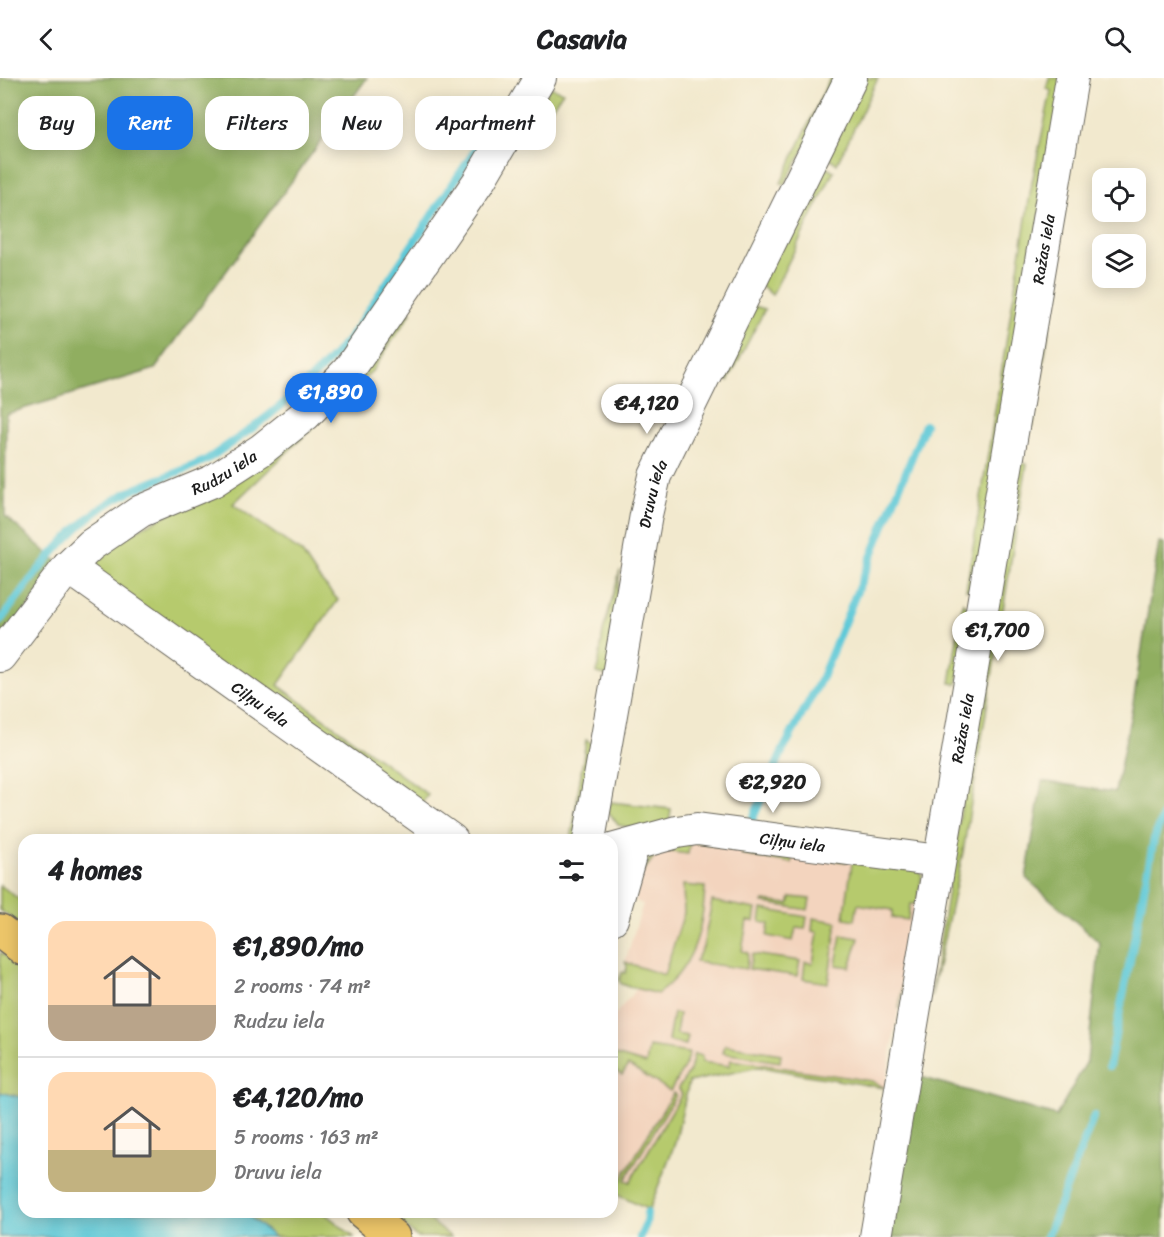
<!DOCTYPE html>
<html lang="en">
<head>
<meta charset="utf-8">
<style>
  :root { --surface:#fff; --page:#f6f6f6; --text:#202124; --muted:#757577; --line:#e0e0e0; --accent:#1a73e8 }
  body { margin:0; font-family:Sriracha,sans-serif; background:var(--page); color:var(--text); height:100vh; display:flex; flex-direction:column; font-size:22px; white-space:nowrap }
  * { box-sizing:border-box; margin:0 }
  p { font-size:20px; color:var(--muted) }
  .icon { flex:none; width:33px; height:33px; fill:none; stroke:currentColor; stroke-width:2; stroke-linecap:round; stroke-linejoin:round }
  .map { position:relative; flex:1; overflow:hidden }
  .panel { position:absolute; left:18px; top:756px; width:600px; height:384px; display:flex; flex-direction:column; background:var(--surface); border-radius:18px; box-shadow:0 3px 15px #0003 }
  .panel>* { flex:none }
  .banner { position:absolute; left:18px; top:18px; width:600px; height:54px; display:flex; gap:12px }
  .controls { position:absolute; left:1092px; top:90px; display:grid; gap:12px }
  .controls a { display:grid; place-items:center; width:54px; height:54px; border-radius:12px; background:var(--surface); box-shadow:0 3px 15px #0003; font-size:30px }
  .price { position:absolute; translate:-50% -51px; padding:0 14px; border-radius:21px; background:#fff; color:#222; font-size:20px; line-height:39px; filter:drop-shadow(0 2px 3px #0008) }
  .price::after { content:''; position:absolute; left:50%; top:36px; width:18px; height:14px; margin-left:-9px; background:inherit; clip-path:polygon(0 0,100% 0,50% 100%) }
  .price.current { background:var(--accent); color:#fff }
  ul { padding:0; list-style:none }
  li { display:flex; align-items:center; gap:18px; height:150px; padding:0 30px }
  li+li { border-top:2px solid var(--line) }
  li span { display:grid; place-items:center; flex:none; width:168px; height:120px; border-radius:18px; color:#555 }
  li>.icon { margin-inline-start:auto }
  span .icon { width:72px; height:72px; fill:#fffc; stroke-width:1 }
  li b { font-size:26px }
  h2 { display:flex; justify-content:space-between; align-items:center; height:72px; padding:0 30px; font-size:26px }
  .chip { padding:0 21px; border-radius:18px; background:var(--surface); box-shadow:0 3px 15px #0003; font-size:21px; line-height:54px }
  .chip.current { background:var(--accent); color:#fff }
  header { display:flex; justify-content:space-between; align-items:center; height:78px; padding:0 30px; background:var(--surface); font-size:27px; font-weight:700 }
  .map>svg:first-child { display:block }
</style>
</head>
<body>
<header><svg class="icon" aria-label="back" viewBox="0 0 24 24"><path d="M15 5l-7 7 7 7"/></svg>Casavia<svg class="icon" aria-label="search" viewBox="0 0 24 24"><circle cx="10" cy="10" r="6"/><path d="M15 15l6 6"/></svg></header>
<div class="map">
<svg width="1164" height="1159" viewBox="0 0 1164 1159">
  <rect width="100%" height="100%" fill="#fcf5e5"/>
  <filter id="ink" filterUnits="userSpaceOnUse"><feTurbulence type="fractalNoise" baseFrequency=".0167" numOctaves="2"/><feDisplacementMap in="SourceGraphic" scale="12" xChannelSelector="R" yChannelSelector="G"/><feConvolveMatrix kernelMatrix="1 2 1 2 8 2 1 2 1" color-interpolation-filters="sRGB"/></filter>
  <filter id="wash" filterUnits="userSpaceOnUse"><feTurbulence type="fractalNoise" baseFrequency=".008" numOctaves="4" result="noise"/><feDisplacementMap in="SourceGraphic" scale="24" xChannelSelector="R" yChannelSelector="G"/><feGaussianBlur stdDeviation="1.35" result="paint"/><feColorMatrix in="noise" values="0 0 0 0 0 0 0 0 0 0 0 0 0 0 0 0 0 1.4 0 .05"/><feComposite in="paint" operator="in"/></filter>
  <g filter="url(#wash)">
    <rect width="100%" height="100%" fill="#f2e9ce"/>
    <!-- built -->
    <path fill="#f3d4be" d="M 690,764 L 847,778 L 920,802 L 885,1010 L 759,989 L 689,1004 L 675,1065 L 649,1132 L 612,1115 L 612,940 L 652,893 L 625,884 L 643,826 L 635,823 L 641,800 L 656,776 Z"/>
    <!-- green -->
    <path fill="#b6ca6d" stroke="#697344" stroke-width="1.5" d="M 830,0 L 843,0 L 784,107 L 781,105 Z
      M 858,0 L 878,0 L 837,86 L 823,74 Z
      M 1049,0 L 1063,0 L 978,509 L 966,512 L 1032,104 L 1051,13 L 1047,10 Z
      M 550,9 L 563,14 L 532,57 L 525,51 Z
      M 818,85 L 834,93 L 772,217 L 760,206 Z
      M 1049,221 L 1054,221 L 1033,348 L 1028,347 Z
      M 750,227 L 765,231 L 728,303 L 715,296 Z
      M 404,233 L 411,235 L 373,292 L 233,426 L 302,475 L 317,498 L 338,522 L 278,607 L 428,717 L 418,730 L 92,497 L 91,479 L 95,474 L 216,411 Z
      M 1016,384 L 1027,386 L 963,774 L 931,920 Z
      M 620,492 L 609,598 L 597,595 L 603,554 Z
      M 963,524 L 973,536 L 957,606 L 950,605 Z
      M 586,662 L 597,669 L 580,762 L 571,762 Z
      M 611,724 L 671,731 L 669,746 L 651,754 L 618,747 L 608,733 Z
      M 697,757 L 847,778 L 846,784 L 793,776 L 792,785 L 742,777 L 742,772 L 690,764 L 688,776 L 664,773 L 656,776 L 639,800 C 652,769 663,761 697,757 Z
      M 853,778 L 912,788 L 922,797 L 899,931 L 916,826 L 910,826 L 908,842 L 892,840 L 892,832 L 858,826 L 855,842 L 844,840 Z
      M 0,807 L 24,825 L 24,849 L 0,832 Z
      M 683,807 L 705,809 C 703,851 694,890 657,916 L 621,906 L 619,902 L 622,894 L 625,895 L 627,889 L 625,884 L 664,897 L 684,835 Z
      M 791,819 L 810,821 L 808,832 L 763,825 L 764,823 L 789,826 Z
      M 712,823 L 756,831 L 754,843 L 747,843 L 742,873 L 748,875 L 746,891 L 695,884 L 703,869 Z
      M 762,831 L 807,839 L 805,851 L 796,850 L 793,863 L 767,858 L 769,846 L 760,844 Z
      M 813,840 L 837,844 L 828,905 L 803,901 L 805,884 L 813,885 L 818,854 L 812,853 Z
      M 841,857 L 859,860 L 850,889 L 836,887 Z
      M 0,874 L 24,892 L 24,1020 L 0,1014 Z
      M 752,876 L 800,883 L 797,898 L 749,891 Z
      M 673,935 L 679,936 L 676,956 L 688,958 L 686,967 L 668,963 Z
      M 725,967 L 781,976 L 780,984 L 723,975 Z
      M 649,969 L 689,975 L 684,990 L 670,1013 L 628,987 L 622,997 L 612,991 L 612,976 L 646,986 Z
      M 694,976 L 702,978 L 702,984 L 729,988 L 731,982 L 872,1003 L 885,1010 L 759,989 L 689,1004 L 675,1065 L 649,1132 L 613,1115 L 673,1015 L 676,1017 L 625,1102 L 630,1104 L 682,1016 L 678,1010 L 690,993 Z
      M 244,1134 L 323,1134 L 354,1159 L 274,1159 Z
      M 404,1134 L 420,1134 L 451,1159 L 417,1159 L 398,1143 Z"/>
    <!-- forest -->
    <path fill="#90ae60" stroke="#56653e" stroke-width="1.5" d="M 0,0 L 367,0 L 155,291 L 6,336 L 5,438 L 60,486 L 0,567 Z
      M 1159,465 L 1164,466 L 1164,1159 L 884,1159 L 917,998 L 1056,1038 L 1087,983 L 1100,865 L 1026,800 L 1042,703 L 1115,714 L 1132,631 Z"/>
    <!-- water -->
    <path fill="#5ec9d8" stroke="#3d727a" stroke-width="1.5" d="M 0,1014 L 24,1020 L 24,1134 L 244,1134 L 274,1159 L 0,1159 Z"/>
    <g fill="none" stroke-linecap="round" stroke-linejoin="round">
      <!-- stream -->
      <path stroke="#5ec9d8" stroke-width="8" d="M 0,543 C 31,501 61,459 104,428 C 135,407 170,399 204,383 C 214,378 224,369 234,363 C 278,333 315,300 350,260 L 486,56
        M 753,740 L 783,672 L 822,599 L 925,347
        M 1109,988 L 1154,761 L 1164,736
        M 640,1159 L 646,1146 L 647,1135
        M 1047,1159 L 1094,1038"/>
    </g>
  </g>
  <g filter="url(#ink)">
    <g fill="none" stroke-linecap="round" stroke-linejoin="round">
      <!-- minor casing -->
      <g stroke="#67645a" stroke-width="34">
        <g id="minor">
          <path id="s1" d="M 68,489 L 452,762"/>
          <path id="s2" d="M 0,578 L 68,489 L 91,467 L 141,433 L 213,403 L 261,372 L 305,337 L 348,293 L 479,103 L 540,0"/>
          <path id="s3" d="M 589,762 L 646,437 L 655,398 L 851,0"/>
          <path id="s4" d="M 612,772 L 677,754 L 697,751 L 939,783"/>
          <path d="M 612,841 L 633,767"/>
          <path id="s5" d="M 876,1159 L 1072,0"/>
        </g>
      </g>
      <!-- major casing -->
      <g stroke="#67645a" stroke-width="36">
        <path id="major" d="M 0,853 L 24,871
          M 363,1134 L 393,1159"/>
      </g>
      <!-- minor -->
      <use href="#minor" stroke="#fff" stroke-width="32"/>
      <!-- major -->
      <use href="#major" stroke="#ecc569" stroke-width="33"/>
    </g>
  </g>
  <g text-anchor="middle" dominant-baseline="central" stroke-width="4.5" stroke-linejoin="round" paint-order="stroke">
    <!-- street labels -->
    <g font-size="16" fill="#1c1c1c" stroke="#fcf5e5">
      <text stroke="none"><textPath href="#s5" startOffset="1002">Ražas iela</textPath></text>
      <text stroke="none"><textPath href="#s2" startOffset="296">Rudzu iela</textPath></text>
      <text stroke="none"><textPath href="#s3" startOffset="352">Druvu iela</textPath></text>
      <text stroke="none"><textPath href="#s1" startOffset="236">Ciļņu iela</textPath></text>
      <text stroke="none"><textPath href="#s5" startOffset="516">Ražas iela</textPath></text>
      <text stroke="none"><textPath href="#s4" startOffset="184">Ciļņu iela</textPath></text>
    </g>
  </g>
</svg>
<div class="controls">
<a><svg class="icon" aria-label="locate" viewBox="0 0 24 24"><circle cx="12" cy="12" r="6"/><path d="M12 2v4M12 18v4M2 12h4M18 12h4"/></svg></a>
<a><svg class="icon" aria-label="layers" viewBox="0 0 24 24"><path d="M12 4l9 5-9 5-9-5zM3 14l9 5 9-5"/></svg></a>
</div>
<b class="price current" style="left:331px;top:346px">€1,890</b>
<b class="price" style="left:647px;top:357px">€4,120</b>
<b class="price" style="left:998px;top:584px">€1,700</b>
<b class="price" style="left:773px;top:736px">€2,920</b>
<div class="banner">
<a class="chip">Buy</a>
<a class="chip current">Rent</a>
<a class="chip">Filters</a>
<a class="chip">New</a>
<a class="chip">Apartment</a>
</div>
<section class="panel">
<h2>4 homes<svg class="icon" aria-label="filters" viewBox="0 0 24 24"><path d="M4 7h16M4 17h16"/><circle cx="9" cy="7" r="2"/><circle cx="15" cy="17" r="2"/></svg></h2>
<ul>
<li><span style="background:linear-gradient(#ffd9b3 70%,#b9a48a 0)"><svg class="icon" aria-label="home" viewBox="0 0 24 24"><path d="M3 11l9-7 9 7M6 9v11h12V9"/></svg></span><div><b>€1,890/mo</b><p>2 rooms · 74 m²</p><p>Rudzu iela</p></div></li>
<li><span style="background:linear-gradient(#ffd9b3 65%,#c2b280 0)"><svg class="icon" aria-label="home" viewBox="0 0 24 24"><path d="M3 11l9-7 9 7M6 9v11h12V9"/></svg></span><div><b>€4,120/mo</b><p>5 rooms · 163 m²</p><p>Druvu iela</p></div></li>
</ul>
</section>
</div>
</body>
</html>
